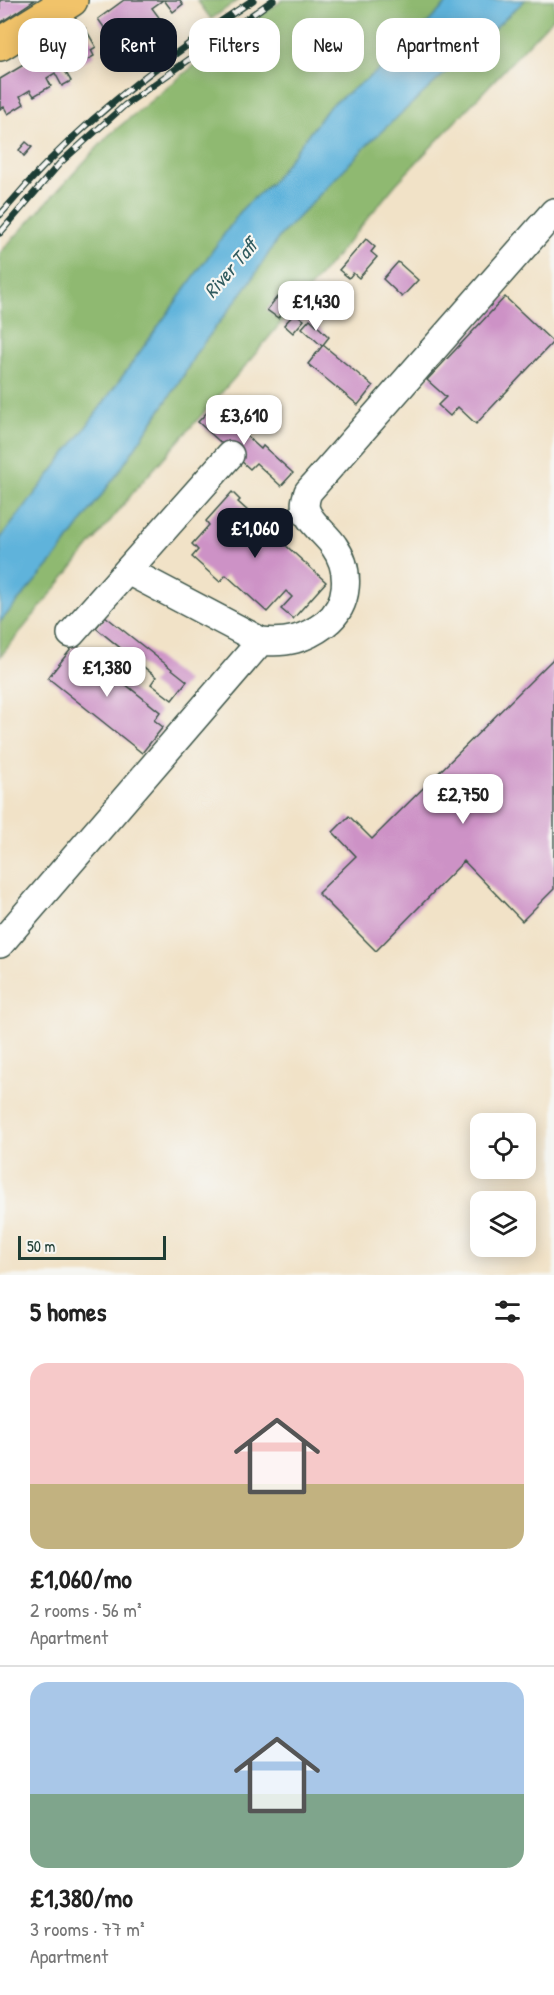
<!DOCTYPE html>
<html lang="en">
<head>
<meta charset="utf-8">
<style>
  :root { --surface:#fff; --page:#f6f6f6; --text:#222; --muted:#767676; --line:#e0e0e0; --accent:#111827 }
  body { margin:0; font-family:"Patrick Hand",sans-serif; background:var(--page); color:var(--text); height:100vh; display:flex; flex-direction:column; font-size:22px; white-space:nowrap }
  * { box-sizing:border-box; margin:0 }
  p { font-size:20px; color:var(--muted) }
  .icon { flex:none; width:33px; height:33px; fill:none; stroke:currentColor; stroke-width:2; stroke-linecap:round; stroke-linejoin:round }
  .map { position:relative; height:1275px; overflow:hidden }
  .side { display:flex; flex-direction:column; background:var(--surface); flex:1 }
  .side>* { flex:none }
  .guide { position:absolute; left:18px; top:18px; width:519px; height:54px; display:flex; gap:12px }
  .controls { position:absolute; left:470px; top:1113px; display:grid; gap:12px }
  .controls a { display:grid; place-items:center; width:66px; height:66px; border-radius:12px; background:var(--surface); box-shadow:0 3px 15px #0003; font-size:30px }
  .scale { position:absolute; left:18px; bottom:15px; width:148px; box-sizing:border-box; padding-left:6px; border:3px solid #1f3d34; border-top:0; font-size:16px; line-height:21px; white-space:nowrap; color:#1f3d34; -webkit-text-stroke:4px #f6f6f2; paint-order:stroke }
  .price { position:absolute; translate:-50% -51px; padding:0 14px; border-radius:12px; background:#fff; color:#222; font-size:20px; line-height:39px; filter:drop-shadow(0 2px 3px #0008) }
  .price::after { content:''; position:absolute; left:50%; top:36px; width:18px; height:14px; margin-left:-9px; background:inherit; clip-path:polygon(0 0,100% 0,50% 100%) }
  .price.active { background:var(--accent); color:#fff }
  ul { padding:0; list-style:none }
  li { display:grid; align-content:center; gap:12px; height:318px; padding:0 30px }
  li+li { border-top:2px solid var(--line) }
  li span { display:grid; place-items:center; height:186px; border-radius:18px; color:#555 }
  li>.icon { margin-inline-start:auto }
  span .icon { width:108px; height:108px; fill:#fffc; stroke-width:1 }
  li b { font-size:26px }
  h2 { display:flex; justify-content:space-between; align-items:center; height:72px; padding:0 30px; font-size:26px }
  .tag { padding:0 21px; border-radius:18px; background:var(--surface); box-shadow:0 3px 15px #0003; font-size:21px; line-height:54px }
  .tag.active { background:var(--accent); color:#fff }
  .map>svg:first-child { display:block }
</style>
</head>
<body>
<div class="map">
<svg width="554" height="1275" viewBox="0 0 554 1275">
  <rect width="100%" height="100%" fill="#f6f6f2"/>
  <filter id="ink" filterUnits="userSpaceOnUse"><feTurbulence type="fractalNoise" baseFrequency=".0167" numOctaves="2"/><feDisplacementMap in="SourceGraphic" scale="12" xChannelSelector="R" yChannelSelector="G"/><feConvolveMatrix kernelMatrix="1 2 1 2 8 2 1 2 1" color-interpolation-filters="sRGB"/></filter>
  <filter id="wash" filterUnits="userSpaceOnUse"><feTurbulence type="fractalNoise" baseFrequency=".008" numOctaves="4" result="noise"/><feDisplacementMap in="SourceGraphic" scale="24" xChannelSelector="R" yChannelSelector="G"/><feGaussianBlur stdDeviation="1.35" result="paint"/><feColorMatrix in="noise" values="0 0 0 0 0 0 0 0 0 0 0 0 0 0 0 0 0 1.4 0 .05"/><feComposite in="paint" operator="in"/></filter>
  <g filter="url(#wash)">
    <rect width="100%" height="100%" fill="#f1e2c7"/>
    <!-- forest -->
    <path fill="#8fb971" stroke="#577b52" stroke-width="1.5" d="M 197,0 L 238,0 L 211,19 Z
      M 283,0 L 450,0 L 390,62 L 330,106 L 272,182 L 243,208 L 84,430 L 0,539 L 0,253 L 109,135 L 228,38 Z
      M 525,0 L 554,0 L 554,17 L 396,184 L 246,365 L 136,489 L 0,657 L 0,622 L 56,557 L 120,470 L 183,377 L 196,353 L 250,282 L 279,237 L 371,141 Z"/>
    <!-- water -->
    <path fill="#5fb3db" stroke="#3f7888" stroke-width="1.5" d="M 450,0 L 525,0 L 371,141 L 279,237 L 250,282 L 196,353 L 183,376 L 120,470 L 56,557 L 0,622 L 0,539 L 84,430 L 243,208 L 272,182 L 330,106 L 390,62 Z"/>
    <g id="blocks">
      <!-- building -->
      <path fill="#cd92c6" d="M 0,0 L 35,0 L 0,23 Z
        M 124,0 L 163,0 L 152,8 L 161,20 L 147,30 L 140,20 L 113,40 L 98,19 Z
        M 164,0 L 180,0 L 183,4 L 173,12 Z
        M 85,28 L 96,47 L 91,50 L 94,56 L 78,65 L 74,58 L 62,66 L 71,81 L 62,86 L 55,73 L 47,78 L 51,86 L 34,96 L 30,90 L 20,96 L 24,104 L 8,114 L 4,107 L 0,109 L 0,79 Z
        M 26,142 L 32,147 L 24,156 L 19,150 Z
        M 366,239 L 375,247 L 371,252 L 377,257 L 359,278 L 353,273 L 349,278 L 339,270 Z
        M 398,262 L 418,280 L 402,297 L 383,279 Z
        M 277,297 L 287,305 L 278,318 L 267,310 Z
        M 505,297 L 553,342 L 476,424 L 458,407 L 450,416 L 438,405 L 446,397 L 427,380 Z
        M 295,313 L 304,320 L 293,333 L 284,325 Z
        M 310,319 L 329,337 L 322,346 L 302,328 Z
        M 323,345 L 373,386 L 358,405 L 308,364 Z
        M 213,406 L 261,449 L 263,446 L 293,473 L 281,486 L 256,463 L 250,469 L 198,422 Z
        M 232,492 L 240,500 L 238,502 L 326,582 L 293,619 L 281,609 L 292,597 L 286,591 L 267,612 L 226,575 L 220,582 L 192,557 L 198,550 L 192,544 L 209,525 L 206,521 Z
        M 105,616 L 187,681 L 172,700 L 151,684 L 156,677 L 96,628 Z
        M 75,644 L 160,712 L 154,720 L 163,727 L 142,753 L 48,678 Z
        M 554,658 L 554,889 L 522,921 L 464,861 L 376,951 L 318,893 L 356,856 L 333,832 L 349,816 L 372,839 Z"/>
    </g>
  </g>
  <g filter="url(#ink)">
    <use href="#blocks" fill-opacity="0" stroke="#3e564a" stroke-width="1.5"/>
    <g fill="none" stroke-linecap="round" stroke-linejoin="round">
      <!-- minor casing -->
      <g stroke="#3e564a" stroke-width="30">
        <path id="minor" d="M 128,571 L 261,641 C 286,644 305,639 325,624 C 350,605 351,570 334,546 C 326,534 310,523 306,510 C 304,503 306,498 308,492 L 554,212
          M 71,634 L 230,455
          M 0,944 L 261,641"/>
      </g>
      <!-- major casing -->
      <g stroke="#3e564a" stroke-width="36">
        <path id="major" d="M 0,44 L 71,0"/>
      </g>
      <!-- minor -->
      <use href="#minor" stroke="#fff" stroke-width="27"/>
      <!-- major -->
      <use href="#major" stroke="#f1c36a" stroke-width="33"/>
      <!-- rail casing -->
      <g stroke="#1f3d34" stroke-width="7">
        <path id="rail" d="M 0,215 C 17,196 34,175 53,157 C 112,98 183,46 253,0
          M 0,233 L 60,163 L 125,105 L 273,0"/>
      </g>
      <!-- rail -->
      <use href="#rail" stroke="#f6f6f2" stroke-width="4.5" stroke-dasharray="14" stroke-linecap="butt"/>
    </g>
  </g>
  <g text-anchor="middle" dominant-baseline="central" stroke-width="4.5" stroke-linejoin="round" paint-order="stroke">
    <!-- water labels -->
    <g font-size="20" font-style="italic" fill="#2f5a5e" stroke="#f6f6f2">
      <text transform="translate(230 268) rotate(-49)">River Taff</text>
    </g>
  </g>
</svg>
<div class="controls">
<a><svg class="icon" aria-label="locate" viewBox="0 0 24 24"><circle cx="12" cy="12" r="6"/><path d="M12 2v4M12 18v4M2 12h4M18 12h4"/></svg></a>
<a><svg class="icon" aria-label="layers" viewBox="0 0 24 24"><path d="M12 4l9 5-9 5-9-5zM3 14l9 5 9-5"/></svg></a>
</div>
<div class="scale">50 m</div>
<b class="price" style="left:316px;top:332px">£1,430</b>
<b class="price" style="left:244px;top:446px">£3,610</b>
<b class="price active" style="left:255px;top:559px">£1,060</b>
<b class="price" style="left:107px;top:698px">£1,380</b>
<b class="price" style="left:463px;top:825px">£2,750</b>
<div class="guide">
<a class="tag">Buy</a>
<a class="tag active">Rent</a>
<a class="tag">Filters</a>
<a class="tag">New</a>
<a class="tag">Apartment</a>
</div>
</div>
<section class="side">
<h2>5 homes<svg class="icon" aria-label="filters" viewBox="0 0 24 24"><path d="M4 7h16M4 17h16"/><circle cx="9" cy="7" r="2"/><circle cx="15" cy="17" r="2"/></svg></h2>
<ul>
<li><span style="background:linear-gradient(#f6c9c9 65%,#c2b280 0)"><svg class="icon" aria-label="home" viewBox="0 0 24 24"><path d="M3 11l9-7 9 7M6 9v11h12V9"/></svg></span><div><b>£1,060/mo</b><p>2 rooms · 56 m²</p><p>Apartment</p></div></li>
<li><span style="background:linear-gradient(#a9c7e8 60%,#7fa58c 0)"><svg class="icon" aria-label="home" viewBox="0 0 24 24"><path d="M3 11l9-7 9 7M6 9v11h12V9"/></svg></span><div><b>£1,380/mo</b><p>3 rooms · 77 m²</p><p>Apartment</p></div></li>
</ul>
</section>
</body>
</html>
